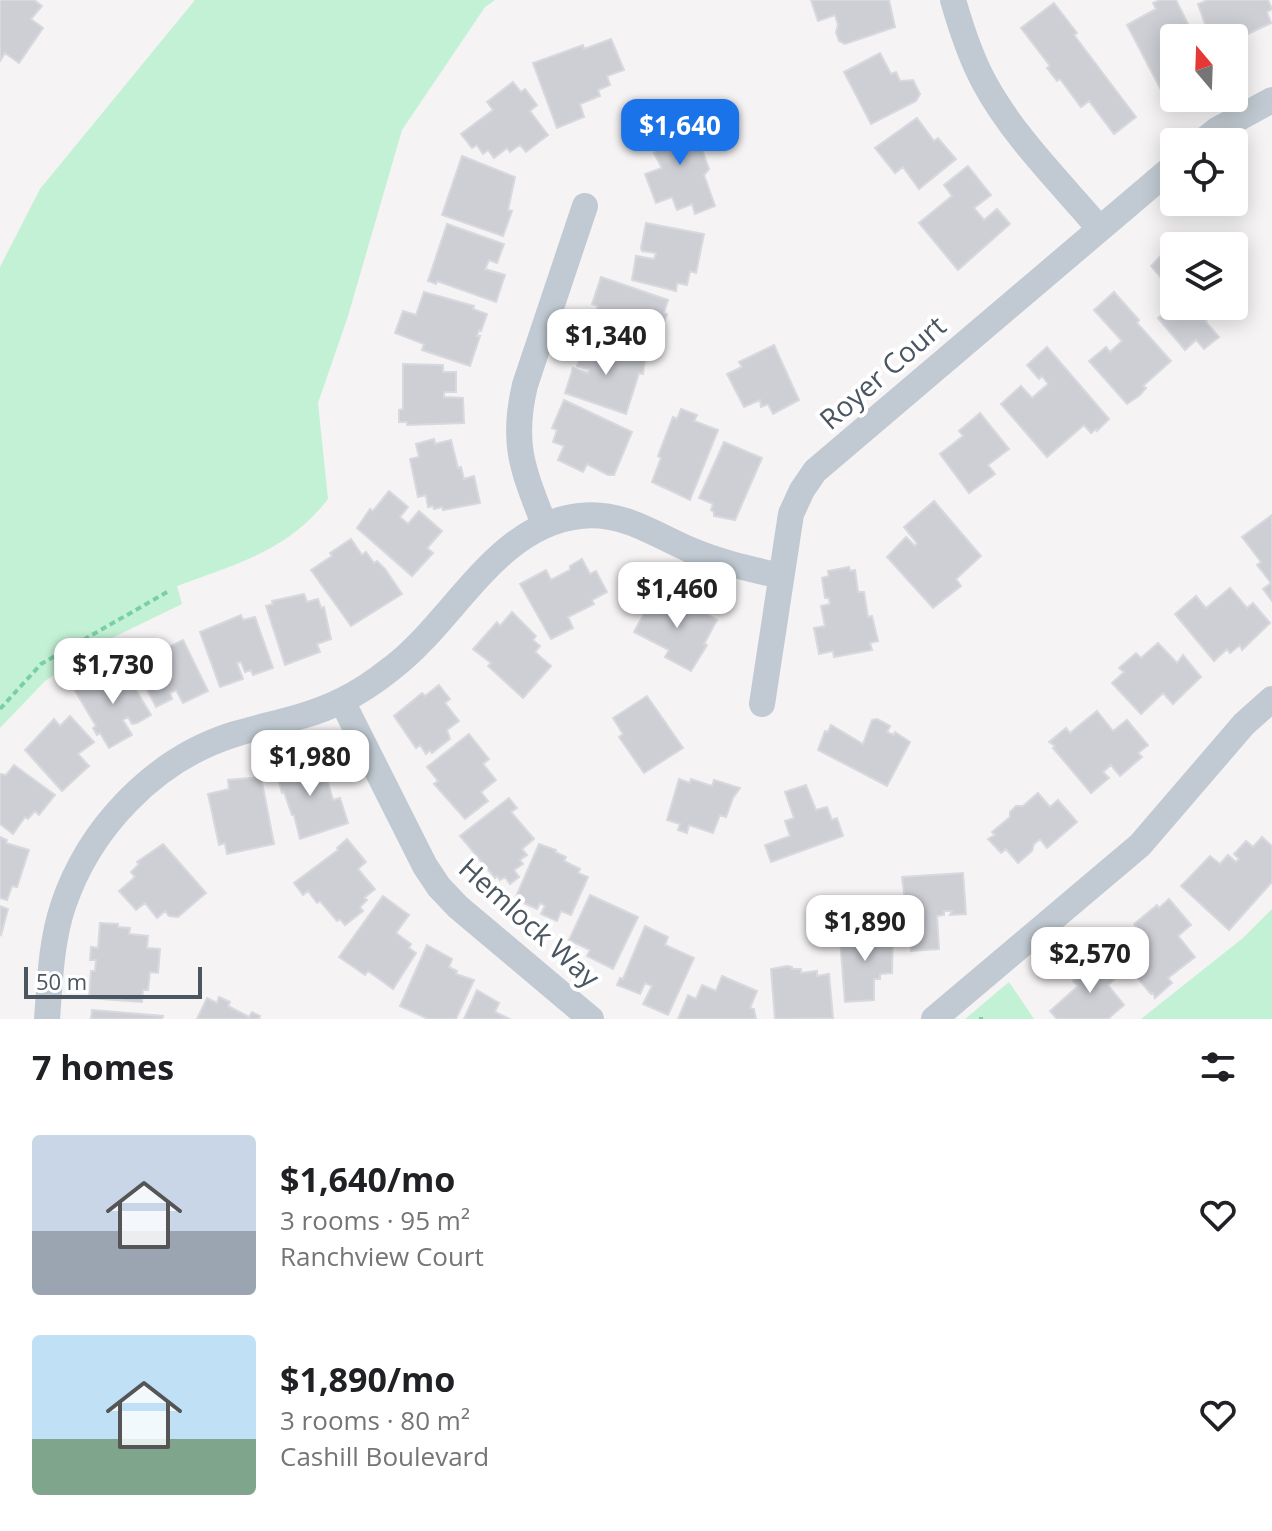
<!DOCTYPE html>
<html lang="en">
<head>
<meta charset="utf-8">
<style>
  :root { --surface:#fff; --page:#f2f2f2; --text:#202124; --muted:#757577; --accent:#1a73e8 }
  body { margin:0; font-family:"Open Sans",sans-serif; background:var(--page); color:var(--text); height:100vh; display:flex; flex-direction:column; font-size:30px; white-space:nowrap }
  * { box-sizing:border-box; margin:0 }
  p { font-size:26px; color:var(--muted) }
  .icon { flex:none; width:44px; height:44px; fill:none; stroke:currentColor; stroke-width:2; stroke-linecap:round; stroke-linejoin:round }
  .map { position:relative; height:1019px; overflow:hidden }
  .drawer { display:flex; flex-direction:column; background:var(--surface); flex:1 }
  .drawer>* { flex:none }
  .needle { width:52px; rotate:341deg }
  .tools { position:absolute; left:1160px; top:24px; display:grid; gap:16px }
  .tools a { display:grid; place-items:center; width:88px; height:88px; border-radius:8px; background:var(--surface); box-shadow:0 4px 20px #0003; font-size:40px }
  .scale { position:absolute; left:24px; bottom:20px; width:178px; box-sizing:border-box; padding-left:8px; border:4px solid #4a5661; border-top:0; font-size:22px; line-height:28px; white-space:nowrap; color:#4a5661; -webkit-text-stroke:6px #fff; paint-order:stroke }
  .price { position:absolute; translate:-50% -68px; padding:0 18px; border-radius:16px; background:#fff; color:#222; font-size:26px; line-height:52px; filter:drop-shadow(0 2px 4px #0008) }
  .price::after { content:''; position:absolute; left:50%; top:48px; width:24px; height:18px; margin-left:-12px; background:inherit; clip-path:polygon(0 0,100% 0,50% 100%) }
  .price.current { background:var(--accent); color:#fff }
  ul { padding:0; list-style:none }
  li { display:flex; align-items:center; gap:24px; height:200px; padding:0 32px }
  li span { display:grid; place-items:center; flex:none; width:224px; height:160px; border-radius:8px; color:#555 }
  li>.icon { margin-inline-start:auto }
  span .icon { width:96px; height:96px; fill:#fffc; stroke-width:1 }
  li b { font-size:34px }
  h2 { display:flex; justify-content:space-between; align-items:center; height:96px; padding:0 32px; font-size:34px }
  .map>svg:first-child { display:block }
</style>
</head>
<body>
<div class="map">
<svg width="1272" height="1019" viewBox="0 0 1272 1019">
  <rect width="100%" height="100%" fill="#f5f3f3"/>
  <!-- green -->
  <path fill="#c3f1d5" d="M 195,0 L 495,0 L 485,7 L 402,130 L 348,316 L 318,403 L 328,499 C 288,551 236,564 177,586 L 182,604 L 112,638 L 45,681 L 0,728 L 0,267 L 40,189 Z
    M 1272,909 L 1272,1019 L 1141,1019 L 1243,938 Z
    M 1009,982 L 1034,1019 L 965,1019 Z"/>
  <!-- building -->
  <path fill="#cdcfd5" stroke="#d7d9de" stroke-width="2" d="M 0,0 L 34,0 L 42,6 L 31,19 L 43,28 L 19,63 L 5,53 L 0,61 Z
    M 811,0 L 889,0 L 895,27 L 845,44 L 839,41 L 836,32 L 838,25 L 835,15 L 818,21 Z
    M 1160,0 L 1176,0 L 1195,38 L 1174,38 L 1174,83 L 1161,90 L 1127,25 L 1156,9 L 1153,3 Z
    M 1208,0 L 1268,0 L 1272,9 L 1267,12 L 1271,23 L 1237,39 L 1242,50 L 1234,53 L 1234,38 L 1210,38 L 1198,4 Z
    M 1054,3 L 1077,33 L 1074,35 L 1136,117 L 1114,134 L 1089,101 L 1081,107 L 1060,79 L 1057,81 L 1047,68 L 1050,66 L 1021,28 Z
    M 611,39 L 624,70 L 607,76 L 610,85 L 598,90 L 600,96 L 580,104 L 584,117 L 557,128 L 533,63 L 583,45 L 584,49 Z
    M 880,53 L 891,74 L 896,72 L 900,81 L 913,80 L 920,94 L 916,101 L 871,124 L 844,72 Z
    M 513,82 L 521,92 L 525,89 L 537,105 L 530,111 L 548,135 L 526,152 L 520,145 L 510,152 L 507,148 L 494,158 L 488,150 L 483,154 L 477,145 L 472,148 L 461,134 L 493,110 L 487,102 Z
    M 681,109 L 683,115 L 687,113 L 691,124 L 686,126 L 692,142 L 700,144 L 709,169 L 704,175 L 715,206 L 695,214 L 692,204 L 677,210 L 672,197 L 656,203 L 645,174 L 662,168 L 654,153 L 656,152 L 653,143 L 657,142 L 654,134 L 666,126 L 665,121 L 674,118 L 672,112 Z
    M 917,118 L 934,141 L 938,138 L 956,159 L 919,189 L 903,167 L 895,173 L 875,148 Z
    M 462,156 L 515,177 L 508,210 L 512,211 L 503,236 L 442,215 Z
    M 968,166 L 991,195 L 974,208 L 984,220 L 997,209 L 1010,224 L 958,270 L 919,223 L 952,196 L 944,185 Z
    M 646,223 L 704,234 L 696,273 L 690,271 L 687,285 L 677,283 L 676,291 L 632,280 L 636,256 L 654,259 L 656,253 L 642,251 L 641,248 Z
    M 447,224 L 504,244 L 497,263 L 489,260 L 485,269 L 505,275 L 496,302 L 437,281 L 436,284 L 428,281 Z
    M 1170,246 L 1174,250 L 1174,293 L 1151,266 Z
    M 601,277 L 668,300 L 664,313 L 667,314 L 650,355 L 605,339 L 611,320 L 595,314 L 598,306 L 592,304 Z
    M 424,292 L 474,306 L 473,309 L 487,314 L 481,331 L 479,330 L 477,336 L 480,336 L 470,366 L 422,350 L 424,344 L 395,333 L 403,311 L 416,315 Z
    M 1114,292 L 1139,320 L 1137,323 L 1171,361 L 1143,386 L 1146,388 L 1140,395 L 1127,404 L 1089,361 L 1106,347 L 1110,352 L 1122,341 L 1094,310 Z
    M 1174,299 L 1174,306 L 1221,306 L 1218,313 L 1205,321 L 1219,337 L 1204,349 L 1196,340 L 1185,350 L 1158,318 L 1168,309 L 1166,306 Z
    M 586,340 L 645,359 L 643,374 L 639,373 L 626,414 L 565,393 L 573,368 L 588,373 L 589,370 L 577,366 Z
    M 774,345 L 799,400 L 773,414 L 768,404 L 761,407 L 760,400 L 744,407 L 727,374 L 742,367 L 739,362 Z
    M 1047,347 L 1109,419 L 1097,431 L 1096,429 L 1091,433 L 1084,425 L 1047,457 L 1001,404 L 1021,386 L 1032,398 L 1048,384 L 1042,376 L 1039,379 L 1027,365 Z
    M 403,364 L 443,365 L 443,372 L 456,372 L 456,392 L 444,392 L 444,397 L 463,398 L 464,423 L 407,425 L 407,422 L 399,422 L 399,410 L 403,409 Z
    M 564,400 L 632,432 L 614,475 L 608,475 L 587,464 L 583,472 L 558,460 L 564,446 L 553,442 L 557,430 L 552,428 Z
    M 681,409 L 697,415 L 694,421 L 718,430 L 690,500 L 652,482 L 661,458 L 658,456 L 673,417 L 677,419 Z
    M 980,413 L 1009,449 L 988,465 L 995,474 L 969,493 L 940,454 L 963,436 L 959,431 Z
    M 434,439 L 435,444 L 451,440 L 458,468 L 461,467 L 464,479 L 474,476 L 480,503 L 443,510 L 442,507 L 434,509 L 433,506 L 428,507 L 426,495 L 418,497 L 410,459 L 419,457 L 416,444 Z
    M 724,442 L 762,458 L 735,520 L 714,516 L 714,512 L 711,510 L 713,504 L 699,498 Z
    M 389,491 L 408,507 L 400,517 L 408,524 L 419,511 L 442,531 L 427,548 L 433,553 L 412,576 L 357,528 L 370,509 L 373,511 Z
    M 934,501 L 981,556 L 956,579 L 961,586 L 933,608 L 887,557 L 906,537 L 915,546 L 917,543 L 904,527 Z
    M 1272,515 L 1272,601 L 1263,589 L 1271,583 L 1257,565 L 1261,562 L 1242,537 Z
    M 351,539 L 362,555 L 366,552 L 374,563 L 377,561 L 385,569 L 402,594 L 351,626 L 311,570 L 332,556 L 330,553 Z
    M 582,559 L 590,574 L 596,571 L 607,592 L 592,600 L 594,604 L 568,617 L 573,628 L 551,639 L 520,584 L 546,570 L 551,580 L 570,570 L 570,566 Z
    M 849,567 L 850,571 L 855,570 L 858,592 L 864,592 L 868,617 L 872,616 L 878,641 L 870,643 L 872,650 L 834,657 L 833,651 L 819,654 L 814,628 L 825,626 L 821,606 L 830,604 L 829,598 L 825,598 L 822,578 L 829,576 L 828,571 Z
    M 1230,588 L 1247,608 L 1253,603 L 1270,623 L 1242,650 L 1240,645 L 1230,653 L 1227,649 L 1214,661 L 1175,614 L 1196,596 L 1206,608 Z
    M 655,593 L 679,606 L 682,600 L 717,620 L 704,644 L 707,645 L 691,671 L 665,657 L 669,650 L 634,632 Z
    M 304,594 L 307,602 L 318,599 L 321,608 L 324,607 L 331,639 L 317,644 L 320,652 L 285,665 L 266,606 L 273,604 L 272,601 Z
    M 512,612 L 536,636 L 533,640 L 540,646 L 535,652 L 551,666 L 523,698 L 488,666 L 491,663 L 473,649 L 497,622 L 500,626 Z
    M 241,615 L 243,620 L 255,617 L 273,668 L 253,675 L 251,670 L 245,672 L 241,662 L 237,663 L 243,679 L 220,687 L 200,632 Z
    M 183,640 L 208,691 L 183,703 L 176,690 L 170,693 L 172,699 L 156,707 L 134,664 Z
    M 1158,643 L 1177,663 L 1183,655 L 1201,677 L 1173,704 L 1163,693 L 1141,714 L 1112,683 L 1124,672 L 1119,668 L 1136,653 L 1141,658 Z
    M 124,670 L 151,715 L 137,723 L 132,724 L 128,717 L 123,720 L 132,735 L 109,748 L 100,733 L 97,735 L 93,728 L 96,726 L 74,689 L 96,676 L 101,684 Z
    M 439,685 L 450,699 L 445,703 L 459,721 L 447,730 L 450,739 L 432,753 L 430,750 L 426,754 L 420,745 L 416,748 L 394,716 L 422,693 L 425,696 Z
    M 647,696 L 683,748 L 644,773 L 619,737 L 623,734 L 613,718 Z
    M 1097,711 L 1113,731 L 1127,720 L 1148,745 L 1138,753 L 1142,757 L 1120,776 L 1111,765 L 1103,772 L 1109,778 L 1091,793 L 1053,748 L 1055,746 L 1049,742 L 1066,728 L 1070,733 Z
    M 70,716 L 94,742 L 78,754 L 89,766 L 62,791 L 25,750 L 54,719 L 60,726 Z
    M 877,719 L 890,726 L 887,732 L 894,735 L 895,732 L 910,742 L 887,786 L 818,750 L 825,731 L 828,732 L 831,725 L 863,744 L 872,720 Z
    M 469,734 L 489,759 L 483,764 L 496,780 L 481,792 L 488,801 L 465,819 L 434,784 L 438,781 L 427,767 Z
    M 307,759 L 309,766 L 322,762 L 333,800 L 340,798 L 348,823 L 300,839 L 294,815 L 292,815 L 284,792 L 282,793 L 275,768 Z
    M 14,765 L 55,795 L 39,815 L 35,811 L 28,819 L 25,817 L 13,834 L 0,824 L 0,774 L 6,775 Z
    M 261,777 L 274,844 L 227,854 L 225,843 L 219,845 L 208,794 L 229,789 L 228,780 Z
    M 679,779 L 690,783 L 691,779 L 712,786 L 714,780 L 740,788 L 733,798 L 726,817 L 720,815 L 713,833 L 689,825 L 687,833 L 678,830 L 680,824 L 667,820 Z
    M 806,785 L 816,810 L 827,807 L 832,820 L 837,818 L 843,836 L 771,862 L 765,845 L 790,836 L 785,821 L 794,818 L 785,792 Z
    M 1038,793 L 1050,807 L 1058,800 L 1077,822 L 1047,848 L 1040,839 L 1034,844 L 1032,851 L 1018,863 L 1006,849 L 1001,853 L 988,839 L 995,835 L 992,832 L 1010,817 L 1010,812 L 1016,806 L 1023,806 Z
    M 509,798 L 517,808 L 511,812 L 534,839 L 522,849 L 527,855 L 520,860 L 523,864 L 514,870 L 519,877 L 510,884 L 505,877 L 500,880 L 497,876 L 495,878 L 460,836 Z
    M 0,837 L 7,840 L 6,843 L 29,850 L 17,887 L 12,886 L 7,900 L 0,898 Z
    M 1262,837 L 1272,846 L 1272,882 L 1229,930 L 1181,886 L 1210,856 L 1220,864 L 1228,855 L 1236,862 L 1239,859 L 1234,854 L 1246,841 L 1253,847 Z
    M 347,839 L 366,862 L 358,869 L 375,889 L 364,898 L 367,900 L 360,907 L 363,911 L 345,925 L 340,919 L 337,921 L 320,901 L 317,903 L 308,891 L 303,895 L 294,883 L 338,850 L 337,848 Z
    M 163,844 L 206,893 L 178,917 L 169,916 L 165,911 L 157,918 L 145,903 L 136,910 L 119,891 L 135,877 L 131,872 L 139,864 L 137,862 Z
    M 539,844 L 556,850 L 555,852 L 566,857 L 564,861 L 580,869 L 578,873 L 588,877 L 571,915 L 561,911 L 557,921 L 541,914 L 545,906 L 540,903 L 537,909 L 515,899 Z
    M 963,873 L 966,914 L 950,915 L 952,911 L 944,911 L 944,915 L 937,916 L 939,949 L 911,951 L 902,877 Z
    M 590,895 L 638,917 L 613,969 L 587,956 L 590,950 L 569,940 Z
    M 383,896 L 409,915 L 396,933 L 411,944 L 409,948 L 416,953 L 393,989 L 368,971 L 365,975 L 339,957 Z
    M 1169,899 L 1191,925 L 1178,936 L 1195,957 L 1168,978 L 1172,983 L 1155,998 L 1153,993 L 1151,994 L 1112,948 L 1129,934 L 1134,940 L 1142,933 L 1134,924 L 1157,905 L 1159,908 Z
    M 0,906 L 8,909 L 1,935 L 0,934 Z
    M 100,923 L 118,924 L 118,927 L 130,928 L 129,934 L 148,936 L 147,948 L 160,949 L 158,973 L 150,972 L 148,990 L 143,990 L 142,1002 L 89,998 L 91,971 L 95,971 L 96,960 L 90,960 L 91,947 L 98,948 Z
    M 645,926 L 668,937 L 665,945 L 694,958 L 668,1015 L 643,1004 L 652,986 L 645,983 L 640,994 L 617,985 L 620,978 L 623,979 Z
    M 877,930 L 877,935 L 893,933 L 892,973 L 880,974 L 880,979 L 874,979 L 874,1000 L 845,1002 L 840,939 L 854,937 L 854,932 Z
    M 427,945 L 452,959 L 449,967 L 457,971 L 456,974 L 474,980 L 456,1019 L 428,1019 L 400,1006 Z
    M 1097,955 L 1116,978 L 1108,985 L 1124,1005 L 1108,1019 L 1057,1019 L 1050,1011 L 1078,986 L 1073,981 L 1087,967 L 1082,969 Z
    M 787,966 L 792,967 L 792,969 L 801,969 L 801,973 L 817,971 L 817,976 L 829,974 L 833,1018 L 775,1019 L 771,969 Z
    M 722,976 L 757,991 L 750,1008 L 754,1009 L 756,1019 L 678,1019 L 688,995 L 696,999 L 702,985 L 716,991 Z
    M 477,990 L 499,1003 L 495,1012 L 510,1019 L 464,1019 Z
    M 219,997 L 230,1002 L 228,1006 L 249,1017 L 252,1012 L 260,1016 L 259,1019 L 197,1019 L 207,998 L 217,1003 Z
    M 92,1010 L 163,1016 L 162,1019 L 91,1019 Z"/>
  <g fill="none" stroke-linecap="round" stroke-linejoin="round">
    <!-- path -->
    <path stroke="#7ad0a6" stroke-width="4" stroke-dasharray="6 4" stroke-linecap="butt" d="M 0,709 L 41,664 L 169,591
      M 981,1019 L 981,1017"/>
    <!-- minor -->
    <path stroke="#c1cad2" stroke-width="26" d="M 953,0 C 961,28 970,56 984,82 C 1013,136 1060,182 1099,228
      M 1202,142 L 1217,130 L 1272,100
      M 544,524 C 523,470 511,444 525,385 L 585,206
      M 342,701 L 425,866 L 439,887 L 458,907 L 591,1019
      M 762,704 L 791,514 L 802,490 L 815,471 L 1174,166
      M 47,1019 C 50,981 51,942 63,906 C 89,828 154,760 232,735 C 268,724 307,718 341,701 C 358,693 377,680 392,668 C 455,620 496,525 580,516 C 621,511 652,533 688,549 C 718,562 749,569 781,576
      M 934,1019 L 1140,845 L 1244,724 L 1272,699"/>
  </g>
  <g text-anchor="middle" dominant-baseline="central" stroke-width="8" stroke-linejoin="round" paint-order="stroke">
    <!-- street labels -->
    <g font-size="28" fill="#4a5661" stroke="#fff">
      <text transform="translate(882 372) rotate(-41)">Royer Court</text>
      <text transform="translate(530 922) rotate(42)">Hemlock Way</text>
    </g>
  </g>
</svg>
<div class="tools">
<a><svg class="needle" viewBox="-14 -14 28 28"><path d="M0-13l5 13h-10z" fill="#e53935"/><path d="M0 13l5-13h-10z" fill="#757577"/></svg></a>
<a><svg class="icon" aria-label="locate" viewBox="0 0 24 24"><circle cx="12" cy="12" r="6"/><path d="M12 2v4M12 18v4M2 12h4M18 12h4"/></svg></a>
<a><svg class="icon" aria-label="layers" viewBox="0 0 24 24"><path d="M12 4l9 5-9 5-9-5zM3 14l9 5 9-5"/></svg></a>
</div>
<div class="scale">50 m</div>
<b class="price current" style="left:680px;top:167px">$1,640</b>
<b class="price" style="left:606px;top:377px">$1,340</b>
<b class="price" style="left:677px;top:630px">$1,460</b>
<b class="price" style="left:113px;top:706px">$1,730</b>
<b class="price" style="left:310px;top:798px">$1,980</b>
<b class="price" style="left:865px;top:963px">$1,890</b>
<b class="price" style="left:1090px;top:995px">$2,570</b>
</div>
<section class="drawer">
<h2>7 homes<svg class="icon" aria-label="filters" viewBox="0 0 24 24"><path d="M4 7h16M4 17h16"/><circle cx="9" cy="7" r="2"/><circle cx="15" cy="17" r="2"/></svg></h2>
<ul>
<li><span style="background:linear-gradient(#c9d6e8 60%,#9aa5b1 0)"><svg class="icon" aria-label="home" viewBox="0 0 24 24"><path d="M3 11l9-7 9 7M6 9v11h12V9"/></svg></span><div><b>$1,640/mo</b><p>3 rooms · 95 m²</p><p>Ranchview Court</p></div><svg class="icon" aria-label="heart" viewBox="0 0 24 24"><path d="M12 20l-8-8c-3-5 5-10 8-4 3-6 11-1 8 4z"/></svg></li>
<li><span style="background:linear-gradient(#bfe0f5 65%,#7fa58c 0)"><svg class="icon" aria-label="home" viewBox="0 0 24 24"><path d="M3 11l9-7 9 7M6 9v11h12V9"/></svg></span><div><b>$1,890/mo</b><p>3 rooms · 80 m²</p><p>Cashill Boulevard</p></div><svg class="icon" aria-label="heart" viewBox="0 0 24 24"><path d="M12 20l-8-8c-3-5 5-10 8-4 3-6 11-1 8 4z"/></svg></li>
</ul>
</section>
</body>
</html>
